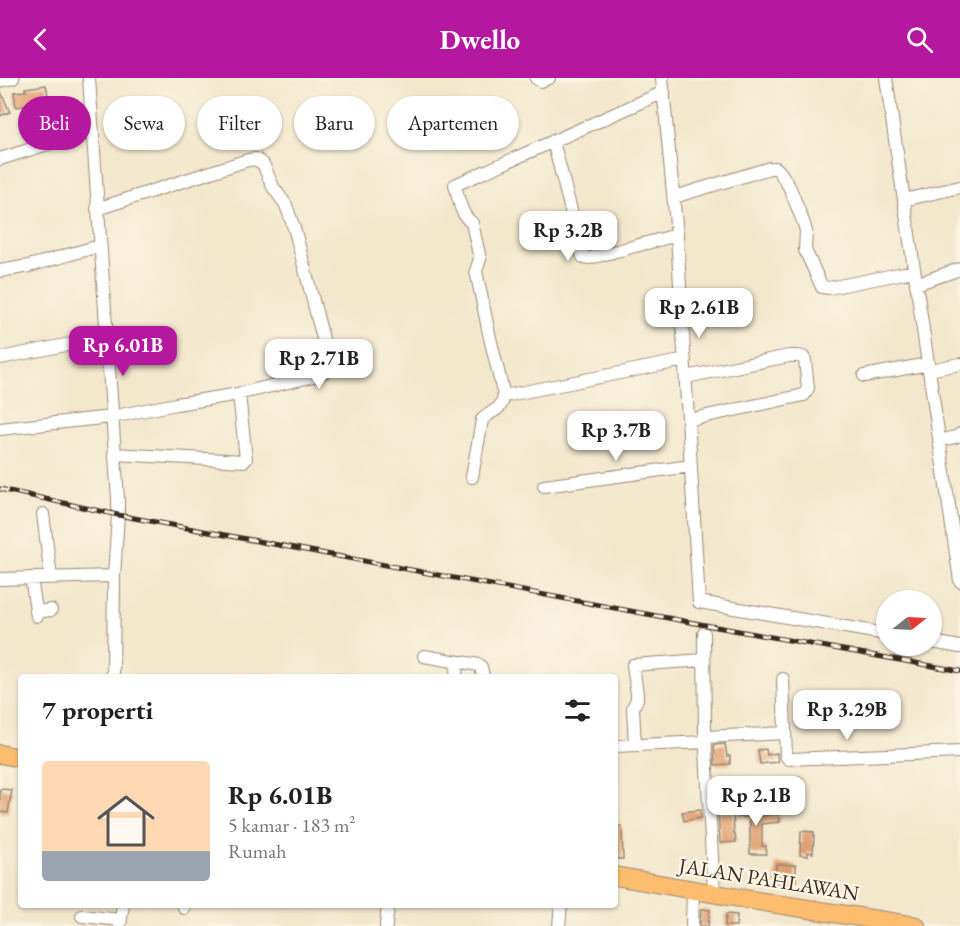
<!DOCTYPE html>
<html lang="id">
<head>
<meta charset="utf-8">
<style>
  :root { --surface:#fff; --page:#f2f2f2; --text:#222; --muted:#767676; --line:#e0e0e0; --accent:#b5179e }
  body { margin:0; font-family:"EB Garamond",serif; background:var(--page); color:var(--text); height:100vh; display:flex; flex-direction:column; font-size:22px; white-space:nowrap }
  * { box-sizing:border-box; margin:0 }
  p { font-size:20px; color:var(--muted) }
  .icon { flex:none; width:33px; height:33px; fill:none; stroke:currentColor; stroke-width:2; stroke-linecap:round; stroke-linejoin:round }
  .map { position:relative; flex:1; overflow:hidden }
  .panel { position:absolute; left:18px; top:596px; width:600px; height:234px; display:flex; flex-direction:column; background:var(--surface); border-radius:6px; box-shadow:0 2px 4px #0004 }
  .panel>* { flex:none }
  .guide { position:absolute; left:18px; top:18px; width:600px; height:54px; display:flex; gap:12px }
  .needle { width:39px; rotate:72deg }
  .buttons { position:absolute; left:876px; top:512px; display:grid; gap:12px }
  .buttons a { display:grid; place-items:center; width:66px; height:66px; border-radius:50%; background:var(--surface); box-shadow:0 2px 4px #0004; font-size:30px }
  .price { position:absolute; translate:-50% -51px; padding:0 14px; border-radius:12px; background:#fff; color:#222; font-size:20px; line-height:39px; filter:drop-shadow(0 2px 3px #0008) }
  .price::after { content:''; position:absolute; left:50%; top:36px; width:18px; height:14px; margin-left:-9px; background:inherit; clip-path:polygon(0 0,100% 0,50% 100%) }
  .price.on { background:var(--accent); color:#fff }
  ul { padding:0; list-style:none }
  li { display:flex; align-items:center; gap:18px; height:150px; padding:0 24px }
  li+li { border-top:2px solid var(--line) }
  li span { display:grid; place-items:center; flex:none; width:168px; height:120px; border-radius:6px; color:#555 }
  li>.icon { margin-inline-start:auto }
  span .icon { width:72px; height:72px; fill:#fffc; stroke-width:1 }
  li b { font-size:26px }
  h2 { display:flex; justify-content:space-between; align-items:center; height:72px; padding:0 24px; font-size:26px }
  .chip { padding:0 21px; border-radius:27px; background:var(--surface); box-shadow:0 2px 4px #0004; font-size:21px; line-height:54px }
  .chip.on { background:var(--accent); color:#fff }
  header { display:flex; justify-content:space-between; align-items:center; height:78px; padding:0 24px; background:var(--accent); color:#fff; font-size:27px; font-weight:700 }
  .map>svg:first-child { display:block }
</style>
</head>
<body>
<header><svg class="icon" aria-label="back" viewBox="0 0 24 24"><path d="M15 5l-7 7 7 7"/></svg>Dwello<svg class="icon" aria-label="search" viewBox="0 0 24 24"><circle cx="10" cy="10" r="6"/><path d="M15 15l6 6"/></svg></header>
<div class="map">
<svg width="960" height="848" viewBox="0 0 960 848">
  <rect width="100%" height="100%" fill="#fcf5e5"/>
  <filter id="ink" filterUnits="userSpaceOnUse"><feTurbulence type="fractalNoise" baseFrequency=".0167" numOctaves="2"/><feDisplacementMap in="SourceGraphic" scale="12" xChannelSelector="R" yChannelSelector="G"/><feConvolveMatrix kernelMatrix="1 2 1 2 8 2 1 2 1" color-interpolation-filters="sRGB"/></filter>
  <filter id="wash" filterUnits="userSpaceOnUse"><feTurbulence type="fractalNoise" baseFrequency=".008" numOctaves="4" result="noise"/><feDisplacementMap in="SourceGraphic" scale="24" xChannelSelector="R" yChannelSelector="G"/><feGaussianBlur stdDeviation="1.35" result="paint"/><feColorMatrix in="noise" values="0 0 0 0 0 0 0 0 0 0 0 0 0 0 0 0 0 1.4 0 .05"/><feComposite in="paint" operator="in"/></filter>
  <g filter="url(#wash)">
    <rect width="100%" height="100%" fill="#f3e7cc"/>
    <g id="blocks">
      <!-- building -->
      <path fill="#e29e6f" d="M 46,7 L 50,28 L 40,29 L 40,26 L 16,29 L 14,14 L 26,13 L 25,10 Z
        M 0,12 L 10,34 L 0,38 Z
        M 725,666 L 727,678 L 730,678 L 730,686 L 715,687 L 714,667 Z
        M 766,671 L 767,677 L 777,675 L 778,684 L 760,686 L 758,672 Z
        M 793,700 L 801,700 L 801,728 L 793,728 L 793,726 L 788,726 L 788,706 L 793,706 Z
        M 0,711 L 12,712 L 8,735 L 0,734 Z
        M 737,726 L 755,726 L 755,739 L 779,736 L 780,744 L 762,746 L 762,768 L 766,768 L 766,776 L 750,776 L 750,740 L 755,739 L 738,739 Z
        M 700,732 L 701,740 L 684,743 L 682,734 Z
        M 733,733 L 734,756 L 735,756 L 736,764 L 720,765 L 718,734 Z
        M 615,748 L 622,748 L 623,781 L 615,781 Z
        M 801,753 L 814,754 L 813,775 L 808,774 L 808,778 L 800,777 Z
        M 776,786 L 796,787 L 796,803 L 788,803 L 787,806 L 775,806 Z
        M 701,831 L 710,832 L 708,848 L 700,848 Z
        M 726,836 L 737,837 L 736,848 L 725,848 Z"/>
    </g>
  </g>
  <g filter="url(#ink)">
    <use href="#blocks" fill-opacity="0" stroke="#978875" stroke-width="1.5"/>
    <g fill="none" stroke-linecap="round" stroke-linejoin="round">
      <!-- minor casing -->
      <g stroke="#978875" stroke-width="14">
        <path id="minor" d="M 89,0 L 118,421 L 118,437 L 114,498 L 113,598
          M 536,0 L 541,3 L 549,0
          M 662,0 L 677,157 L 699,524 L 886,556
          M 886,0 L 960,503
          M 0,3 L 13,0
          M 553,63 L 583,179 L 590,180 L 677,157
          M 0,81 L 92,52
          M 674,119 L 770,90 L 776,90 L 780,94 L 790,110 L 804,146 L 806,153 L 805,172 L 822,209 L 829,210 L 914,193
          M 904,122 L 960,109
          M 0,193 L 29,188 L 99,168
          M 916,206 L 960,191
          M 0,280 L 106,259
          M 929,292 L 960,286
          M 864,298 L 928,286
          M 686,299 L 789,278 L 798,278 L 803,279 L 805,282 L 808,310 L 804,317 L 688,342
          M 504,318 L 685,282
          M 0,351 L 111,339 L 176,326 L 233,317 L 314,298 L 324,294 L 329,290 L 329,284 L 295,153 L 286,127 L 273,109 L 263,86 L 256,81 L 248,82 L 97,131
          M 939,363 L 959,358 L 960,356
          M 114,376 L 244,383 L 246,381 L 239,316
          M 472,399 L 482,342 C 491,332 501,334 504,318 L 490,260 L 476,193 L 480,181 L 472,145 C 460,136 459,121 455,107 L 664,14
          M 544,408 L 691,388
          M 43,436 L 51,500
          M 31,500 L 37,538
          M 0,501 L 114,498
          M 36,534 L 51,532
          M 704,555 L 705,655 L 714,815
          M 932,564 L 960,569
          M 424,578 L 459,584
          M 456,598 L 457,586 L 461,584 L 479,587 L 481,589 L 483,598
          M 783,601 L 786,678 L 789,681 L 960,674
          M 706,659 L 785,655
          M 635,667 L 633,630 L 637,621 L 637,616 L 633,587 L 704,582
          M 615,668 L 706,664
          M 184,830 L 185,826
          M 82,838 L 121,842
          M 120,848 L 123,826
          M 386,848 L 388,826
          M 559,848 L 561,826
          M 692,848 L 693,812"/>
      </g>
      <!-- highway casing -->
      <g stroke="#978875" stroke-width="20">
        <path id="highway" d="M 0,676 L 21,680
          M 615,798 L 739,820 L 916,848"/>
      </g>
      <!-- minor -->
      <use href="#minor" stroke="#fff" stroke-width="12"/>
      <!-- highway -->
      <use href="#highway" stroke="#fcbd6e" stroke-width="18"/>
      <!-- rail casing -->
      <g stroke="#3b2a1e" stroke-width="5">
        <path id="rail" d="M 0,411 L 118,437 L 700,546 L 960,593"/>
      </g>
      <!-- rail -->
      <use href="#rail" stroke="#fcf5e5" stroke-width="3" stroke-dasharray="9" stroke-linecap="butt"/>
    </g>
  </g>
  <g text-anchor="middle" dominant-baseline="central" stroke-width="5" stroke-linejoin="round" paint-order="stroke">
    <!-- street labels -->
    <g font-size="21" fill="#3b2a1e" stroke="#fcf5e5">
      <text transform="translate(769 801) rotate(9)">JALAN PAHLAWAN</text>
    </g>
  </g>
</svg>
<div class="buttons">
<a><svg class="needle" viewBox="-14 -14 28 28"><path d="M0-13l5 13h-10z" fill="#e53935"/><path d="M0 13l5-13h-10z" fill="#767676"/></svg></a>
</div>
<b class="price" style="left:568px;top:184px">Rp 3.2B</b>
<b class="price" style="left:699px;top:261px">Rp 2.61B</b>
<b class="price on" style="left:123px;top:299px">Rp 6.01B</b>
<b class="price" style="left:319px;top:312px">Rp 2.71B</b>
<b class="price" style="left:616px;top:384px">Rp 3.7B</b>
<b class="price" style="left:847px;top:663px">Rp 3.29B</b>
<b class="price" style="left:756px;top:749px">Rp 2.1B</b>
<div class="guide">
<a class="chip on">Beli</a>
<a class="chip">Sewa</a>
<a class="chip">Filter</a>
<a class="chip">Baru</a>
<a class="chip">Apartemen</a>
</div>
<section class="panel">
<h2>7 properti<svg class="icon" aria-label="filters" viewBox="0 0 24 24"><path d="M4 7h16M4 17h16"/><circle cx="9" cy="7" r="2"/><circle cx="15" cy="17" r="2"/></svg></h2>
<ul>
<li><span style="background:linear-gradient(#ffd9b3 75%,#9aa5b1 0)"><svg class="icon" aria-label="home" viewBox="0 0 24 24"><path d="M3 11l9-7 9 7M6 9v11h12V9"/></svg></span><div><b>Rp 6.01B</b><p>5 kamar · 183 m²</p><p>Rumah</p></div></li>
</ul>
</section>
</div>
</body>
</html>
